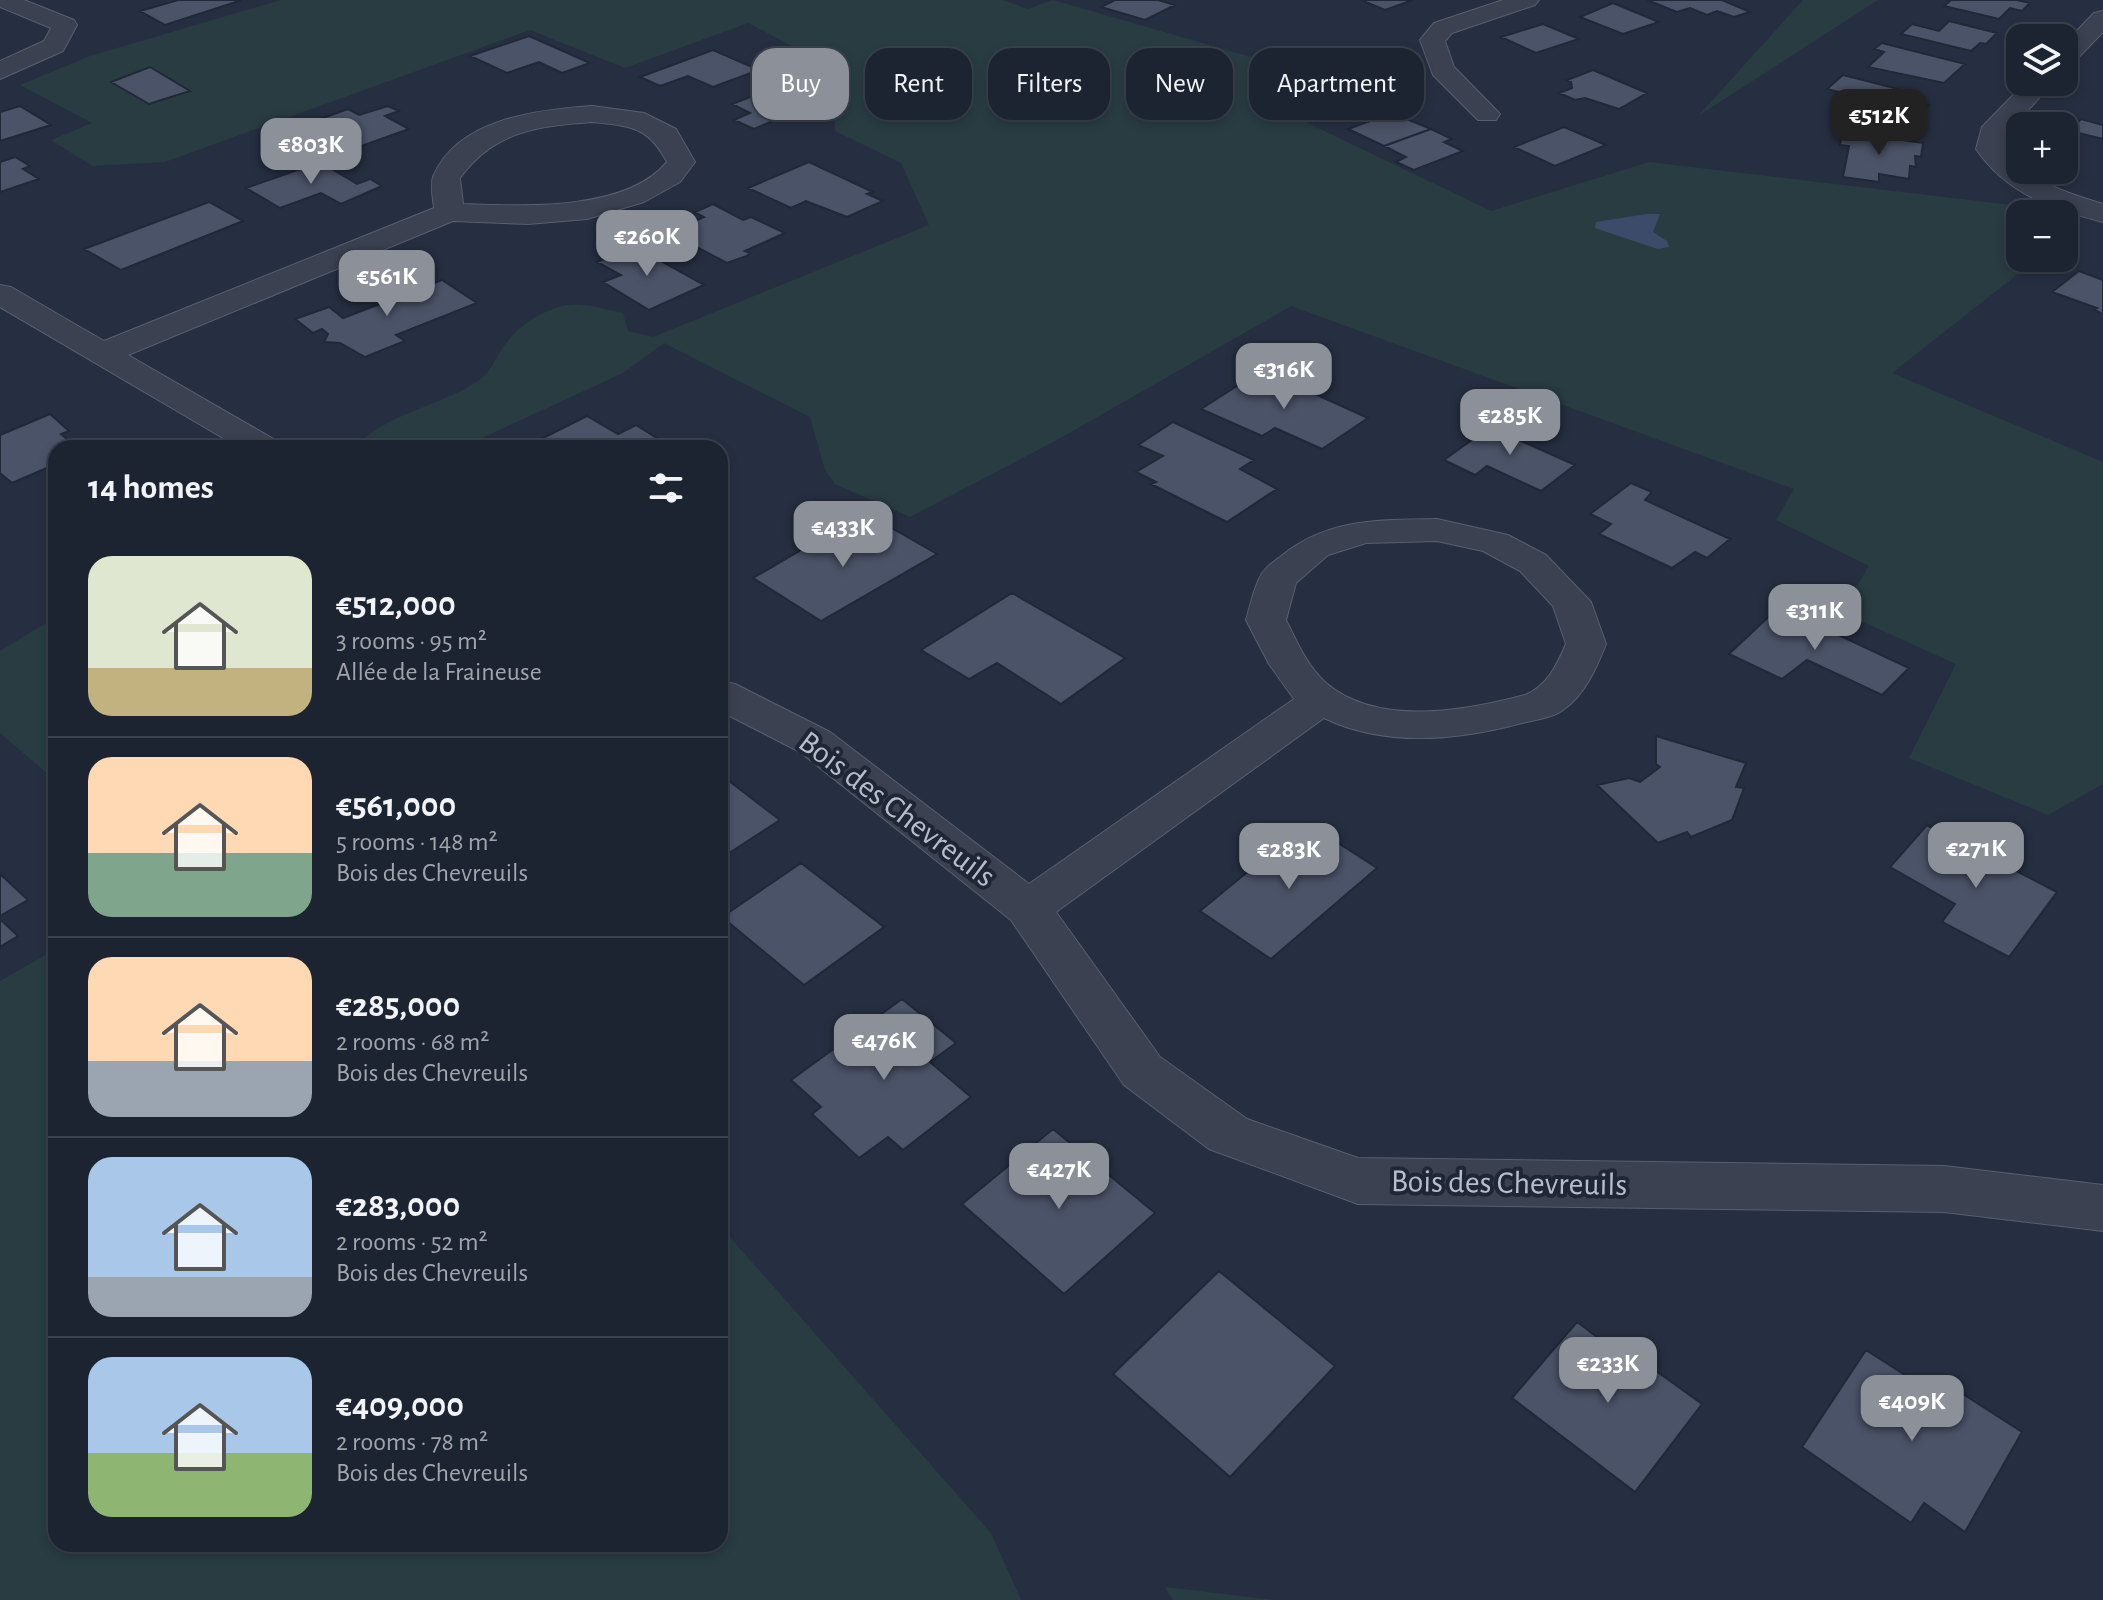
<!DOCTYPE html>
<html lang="en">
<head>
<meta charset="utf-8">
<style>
  :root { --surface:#1c2331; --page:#252b39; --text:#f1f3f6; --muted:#a0a4ab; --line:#3a404d; --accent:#8c9099 }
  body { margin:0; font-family:"Alegreya Sans",sans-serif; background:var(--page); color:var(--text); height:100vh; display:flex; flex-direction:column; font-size:30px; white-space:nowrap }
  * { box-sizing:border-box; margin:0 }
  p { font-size:26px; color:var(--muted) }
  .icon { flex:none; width:44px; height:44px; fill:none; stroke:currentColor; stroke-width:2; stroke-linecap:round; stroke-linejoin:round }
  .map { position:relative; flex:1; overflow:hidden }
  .details { position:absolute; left:48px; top:440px; width:680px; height:1112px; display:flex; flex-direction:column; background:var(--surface); border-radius:24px; box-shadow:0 4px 12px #0003,0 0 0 2px var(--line) }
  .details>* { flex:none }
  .hud { position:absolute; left:752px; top:48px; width:760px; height:72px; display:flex; gap:16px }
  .controls { position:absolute; left:2006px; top:24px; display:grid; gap:16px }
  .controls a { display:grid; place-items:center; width:72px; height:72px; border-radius:16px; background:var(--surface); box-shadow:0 4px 12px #0003,0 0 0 2px var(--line); font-size:40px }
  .price { position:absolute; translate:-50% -68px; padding:0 18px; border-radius:16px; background:var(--accent); color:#fff; font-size:26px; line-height:52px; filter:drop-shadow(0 2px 4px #0008) }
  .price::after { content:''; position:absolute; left:50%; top:48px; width:24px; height:18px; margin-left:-12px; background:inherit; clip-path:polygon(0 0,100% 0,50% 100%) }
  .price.active { background:#222; color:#fff }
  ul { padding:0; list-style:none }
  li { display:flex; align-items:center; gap:24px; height:200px; padding:0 40px }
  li+li { border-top:2px solid var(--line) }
  li span { display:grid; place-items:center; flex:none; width:224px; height:160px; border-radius:24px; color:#555 }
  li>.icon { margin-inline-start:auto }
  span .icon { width:96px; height:96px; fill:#fffc; stroke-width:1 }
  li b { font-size:34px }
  h2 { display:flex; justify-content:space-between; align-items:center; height:96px; padding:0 40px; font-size:34px }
  .chip { padding:0 28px; border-radius:24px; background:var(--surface); box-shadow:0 4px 12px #0003,0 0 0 2px var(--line); font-size:28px; line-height:72px }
  .chip.active { background:var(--accent); color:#fff }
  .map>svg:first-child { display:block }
</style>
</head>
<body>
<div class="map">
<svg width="2103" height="1600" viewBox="0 0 2103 1600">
  <rect width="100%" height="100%" fill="#262f41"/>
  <!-- green -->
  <path fill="#283c42" d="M 281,0 L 1003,0 L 1028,9 L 1053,0 L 1289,68 L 1282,102 L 1291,115 L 1491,211 L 1649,162 L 2028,207 L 2044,214 L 2020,214 L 2020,258 L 2038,258 L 1892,373 L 2103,462 L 2103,784 L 2048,815 L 1909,758 L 1956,664 L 1841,612 L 1869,566 L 1776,520 L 1794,489 L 1291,306 L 1057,440 L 910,517 L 835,484 L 825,470 L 810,417 L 664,343 L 623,373 L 460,448 L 356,448 C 384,412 447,406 483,377 C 490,371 495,360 500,352 C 515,328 535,314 562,306 C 581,301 604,309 623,313 L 628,331 L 653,337 L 929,225 L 901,163 L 835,131 L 834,115 L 842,100 C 827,59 785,43 748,23 L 625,68 L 530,30 L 165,162 L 92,166 L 51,140 L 92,123 L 20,85 L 90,56 Z
    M 1803,0 L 1878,0 L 1698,116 Z
    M 56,617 L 56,781 L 0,733 L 0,651 Z
    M 56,949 L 56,1544 L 720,1544 L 720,1226 L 991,1533 L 1021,1600 L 0,1600 L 0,981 Z
    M 1165,1587 L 1274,1600 L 1173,1600 Z"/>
  <!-- water -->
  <path fill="#3c4b69" d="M 1647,214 L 1660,214 L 1653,232 L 1667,241 L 1669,247 L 1658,249 L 1595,228 L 1596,222 Z"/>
  <!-- building -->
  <path fill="#4b5368" stroke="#212838" stroke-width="2" d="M 178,0 L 242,0 L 165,25 L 140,11 Z
    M 1115,0 L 1158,0 L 1175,5 L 1145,20 L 1101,7 Z
    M 1361,0 L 1413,0 L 1385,10 Z
    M 1647,0 L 1722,0 L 1750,12 L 1734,17 L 1717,11 L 1707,15 L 1690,8 L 1677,12 Z
    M 1947,0 L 2017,0 L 2030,3 L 2022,11 L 2010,8 L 1999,19 L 1944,6 L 1950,1 Z
    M 1613,3 L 1659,22 L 1623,34 L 1580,17 Z
    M 1949,21 L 1997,33 L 1986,44 L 1980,43 L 1971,51 L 1901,34 L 1912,24 L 1939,31 Z
    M 1543,24 L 1579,39 L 1536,53 L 1501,37 Z
    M 529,36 L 590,63 L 562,73 L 539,62 L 507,73 L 470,56 Z
    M 1882,43 L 1965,64 L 1944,83 L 1868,67 L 1884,52 L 1874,49 Z
    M 713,50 L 759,70 L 713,87 L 688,76 L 660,86 L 640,77 Z
    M 150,67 L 190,91 L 149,104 L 111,82 Z
    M 1593,70 L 1647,93 L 1619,109 L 1585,98 L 1575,100 L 1559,93 L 1572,88 L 1571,82 L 1567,80 Z
    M 1336,72 L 1352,77 L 1379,90 L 1336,105 L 1301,84 Z
    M 1843,75 L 1906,91 L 1899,97 L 1929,105 L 1907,122 L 1843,105 L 1854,96 L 1827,89 Z
    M 784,84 L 822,100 L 754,129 L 734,120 L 750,113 L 732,104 Z
    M 20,106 L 51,125 L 0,141 L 0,112 Z
    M 388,106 L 399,111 L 385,116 L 409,129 L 353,149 L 306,124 L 348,109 L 359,115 Z
    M 1392,113 L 1431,129 L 1384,146 L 1348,129 Z
    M 2081,119 L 2103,125 L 2103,139 L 2070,131 Z
    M 1564,127 L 1606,145 L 1555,166 L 1514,147 Z
    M 1431,129 L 1452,139 L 1444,142 L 1463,151 L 1414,170 L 1396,162 L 1406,157 L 1384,146 Z
    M 1843,131 L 1923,143 L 1921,157 L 1915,156 L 1916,167 L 1910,166 L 1909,179 L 1879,174 L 1879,182 L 1843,177 L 1849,146 L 1840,145 Z
    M 15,157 L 30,166 L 23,169 L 39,179 L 0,192 L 0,162 Z
    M 320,162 L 357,184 L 370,179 L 382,186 L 341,204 L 321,193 L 280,208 L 246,188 Z
    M 809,162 L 873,192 L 867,194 L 883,201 L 847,217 L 806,201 L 791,208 L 748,188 Z
    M 209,202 L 243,221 L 121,270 L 84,249 Z
    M 713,204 L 743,220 L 751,217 L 785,233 L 745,251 L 750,253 L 747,256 L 727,263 L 668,232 L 704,217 L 695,212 Z
    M 634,246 L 704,285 L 649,310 L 603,282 L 621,275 L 597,262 Z
    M 2079,271 L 2103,280 L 2103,314 L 2094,310 L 2097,308 L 2052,292 Z
    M 442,280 L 477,303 L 396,335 L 405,341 L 365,357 L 340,343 L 324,342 L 328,334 L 322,329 L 313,333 L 295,319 L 329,307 L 343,318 Z
    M 1262,370 L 1368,418 L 1322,449 L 1275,428 L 1262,436 L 1201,409 Z
    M 50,414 L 69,431 L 61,434 L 78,448 L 56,448 L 56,464 L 12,483 L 0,473 L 0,435 Z
    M 587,416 L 618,434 L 636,425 L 666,444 L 659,448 L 523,448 Z
    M 1501,419 L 1530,432 L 1519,440 L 1575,465 L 1541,491 L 1487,466 L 1475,475 L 1444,460 Z
    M 1173,422 L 1254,460 L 1240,469 L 1277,489 L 1227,522 L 1151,484 L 1156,482 L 1136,472 L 1163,456 L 1138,445 Z
    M 1631,483 L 1652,492 L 1645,500 L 1730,539 L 1707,558 L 1695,552 L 1672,568 L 1599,534 L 1611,524 L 1590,514 Z
    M 883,523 L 937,554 L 821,621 L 753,578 L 837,529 L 855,539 Z
    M 1012,593 L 1125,658 L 1061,704 L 997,663 L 969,679 L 921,650 Z
    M 1779,607 L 1909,668 L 1882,695 L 1807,660 L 1782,679 L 1729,654 Z
    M 1656,736 L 1746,763 L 1736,787 L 1744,788 L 1732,820 L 1691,837 L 1687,832 L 1658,843 L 1597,785 L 1629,778 L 1640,782 L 1660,767 L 1656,764 Z
    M 720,774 L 780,820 L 720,859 Z
    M 1307,823 L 1377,868 L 1271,959 L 1200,911 Z
    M 1927,825 L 2057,892 L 2009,957 L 1942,922 L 1955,904 L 1890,867 Z
    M 801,863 L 884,927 L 804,985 L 722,917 Z
    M 0,874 L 28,900 L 0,916 Z
    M 0,919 L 18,936 L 0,947 Z
    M 902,999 L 956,1043 L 930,1062 L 971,1097 L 903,1150 L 888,1137 L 859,1158 L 812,1114 L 821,1107 L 791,1080 Z
    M 1053,1129 L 1155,1213 L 1064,1294 L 962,1204 Z
    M 1219,1271 L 1335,1366 L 1230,1477 L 1113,1374 Z
    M 1577,1322 L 1612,1348 L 1616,1342 L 1702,1404 L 1635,1492 L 1512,1398 Z
    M 1866,1350 L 1944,1400 L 1952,1387 L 2022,1432 L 1965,1532 L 1924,1503 L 1911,1523 L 1802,1447 Z"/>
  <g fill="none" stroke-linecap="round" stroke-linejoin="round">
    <!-- minor casing -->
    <g stroke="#585f6e" stroke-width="2">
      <path id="minor" d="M 0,0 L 24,0 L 74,20 L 77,25 L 63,51 L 0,79 L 0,61 L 44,41 L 51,28 L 0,7 Z
        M 1503,0 L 1539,0 L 1535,5 L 1452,33 L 1445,41 L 1454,67 L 1500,114 L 1496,120 L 1478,120 L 1433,75 L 1420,40 L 1434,23 Z
        M 2103,11 L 2103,32 L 2073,63 L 2064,66 L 2064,44 L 2094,13 Z
        M 2026,82 L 2054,82 L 2005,135 L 2004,149 C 2027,181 2064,192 2103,204 L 2103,222 C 2052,209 2007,194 1976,149 L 1982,127 Z
        M 592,106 L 644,113 L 676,129 L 695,162 L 680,182 L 644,202 L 587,219 L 528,224 L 453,221 L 128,355 L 277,441 L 283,448 L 240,448 L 0,307 L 0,285 L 11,287 L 104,341 L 434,208 C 433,199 430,185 433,177 C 457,118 538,110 592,106 ZM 592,122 C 630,126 648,126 667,162 C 626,212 521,206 463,204 L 460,178 C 494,131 538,126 592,122 Z
        M 1437,519 L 1508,535 L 1546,555 L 1591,602 L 1606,644 C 1597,667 1585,695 1563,710 C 1552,718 1535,720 1522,723 C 1459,740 1386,748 1324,718 L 1056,912 L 1160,1057 L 1247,1119 L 1358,1158 L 1944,1166 L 2103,1185 L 2103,1231 L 1944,1212 L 1358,1204 L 1209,1149 L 1124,1085 L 1011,920 L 800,752 L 720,711 L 720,681 L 735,684 L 830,732 L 1029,884 L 1294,699 L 1269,664 L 1246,620 C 1250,607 1253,591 1259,579 C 1263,569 1272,563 1280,557 C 1327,518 1379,520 1437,519 ZM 1437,541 L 1483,551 L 1520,571 L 1553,606 L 1566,644 C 1557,665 1547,686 1525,695 C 1465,711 1378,727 1326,683 C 1307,666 1297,642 1286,620 L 1296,583 L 1328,555 L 1366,543 Z"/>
    </g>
    <!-- minor -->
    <use href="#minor" fill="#3b4151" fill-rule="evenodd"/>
  </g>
  <g text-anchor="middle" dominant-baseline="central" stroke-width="8" stroke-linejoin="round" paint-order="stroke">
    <!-- street labels -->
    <g font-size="32" fill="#b7bdcb" stroke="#1f2636">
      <text transform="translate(897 809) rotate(37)">Bois des Chevreuils</text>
      <text transform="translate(1509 1183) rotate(1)">Bois des Chevreuils</text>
    </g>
  </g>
</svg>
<div class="controls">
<a><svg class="icon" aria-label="layers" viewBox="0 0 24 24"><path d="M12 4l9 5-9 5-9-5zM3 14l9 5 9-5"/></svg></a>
<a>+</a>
<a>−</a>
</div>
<b class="price active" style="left:1879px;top:157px">€512K</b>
<b class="price" style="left:311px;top:186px">€803K</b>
<b class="price" style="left:647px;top:278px">€260K</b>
<b class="price" style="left:387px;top:318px">€561K</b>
<b class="price" style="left:1284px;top:411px">€316K</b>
<b class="price" style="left:1510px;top:457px">€285K</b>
<b class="price" style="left:843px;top:569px">€433K</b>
<b class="price" style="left:1815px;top:652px">€311K</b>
<b class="price" style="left:1976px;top:890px">€271K</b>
<b class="price" style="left:1289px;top:891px">€283K</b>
<b class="price" style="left:884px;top:1082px">€476K</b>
<b class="price" style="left:1059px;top:1211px">€427K</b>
<b class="price" style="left:1608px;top:1405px">€233K</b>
<b class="price" style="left:1912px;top:1443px">€409K</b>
<div class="hud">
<a class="chip active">Buy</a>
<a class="chip">Rent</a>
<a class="chip">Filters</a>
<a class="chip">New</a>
<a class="chip">Apartment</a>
</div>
<section class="details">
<h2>14 homes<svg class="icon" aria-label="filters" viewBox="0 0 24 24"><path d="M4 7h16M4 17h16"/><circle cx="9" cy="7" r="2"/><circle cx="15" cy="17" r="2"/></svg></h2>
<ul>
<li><span style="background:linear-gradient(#dfe7d0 70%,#c2b280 0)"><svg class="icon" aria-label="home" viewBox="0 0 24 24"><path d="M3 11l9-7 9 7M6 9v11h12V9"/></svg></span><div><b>€512,000</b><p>3 rooms · 95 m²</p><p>Allée de la Fraineuse</p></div></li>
<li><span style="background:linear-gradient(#ffd9b3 60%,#7fa58c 0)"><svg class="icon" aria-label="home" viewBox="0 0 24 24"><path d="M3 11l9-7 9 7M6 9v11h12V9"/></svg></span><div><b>€561,000</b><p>5 rooms · 148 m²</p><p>Bois des Chevreuils</p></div></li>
<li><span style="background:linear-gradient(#ffd9b3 65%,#9aa5b1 0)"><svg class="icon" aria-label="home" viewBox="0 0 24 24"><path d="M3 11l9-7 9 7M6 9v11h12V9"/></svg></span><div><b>€285,000</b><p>2 rooms · 68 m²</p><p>Bois des Chevreuils</p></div></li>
<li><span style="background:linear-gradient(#a9c7e8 75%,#9aa5b1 0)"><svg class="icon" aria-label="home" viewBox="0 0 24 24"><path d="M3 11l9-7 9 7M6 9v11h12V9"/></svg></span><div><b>€283,000</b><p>2 rooms · 52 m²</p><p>Bois des Chevreuils</p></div></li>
<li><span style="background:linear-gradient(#a9c7e8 60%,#8fb573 0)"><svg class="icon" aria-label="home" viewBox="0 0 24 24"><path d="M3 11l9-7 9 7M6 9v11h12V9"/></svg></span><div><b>€409,000</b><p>2 rooms · 78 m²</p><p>Bois des Chevreuils</p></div></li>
</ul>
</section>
</div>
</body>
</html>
